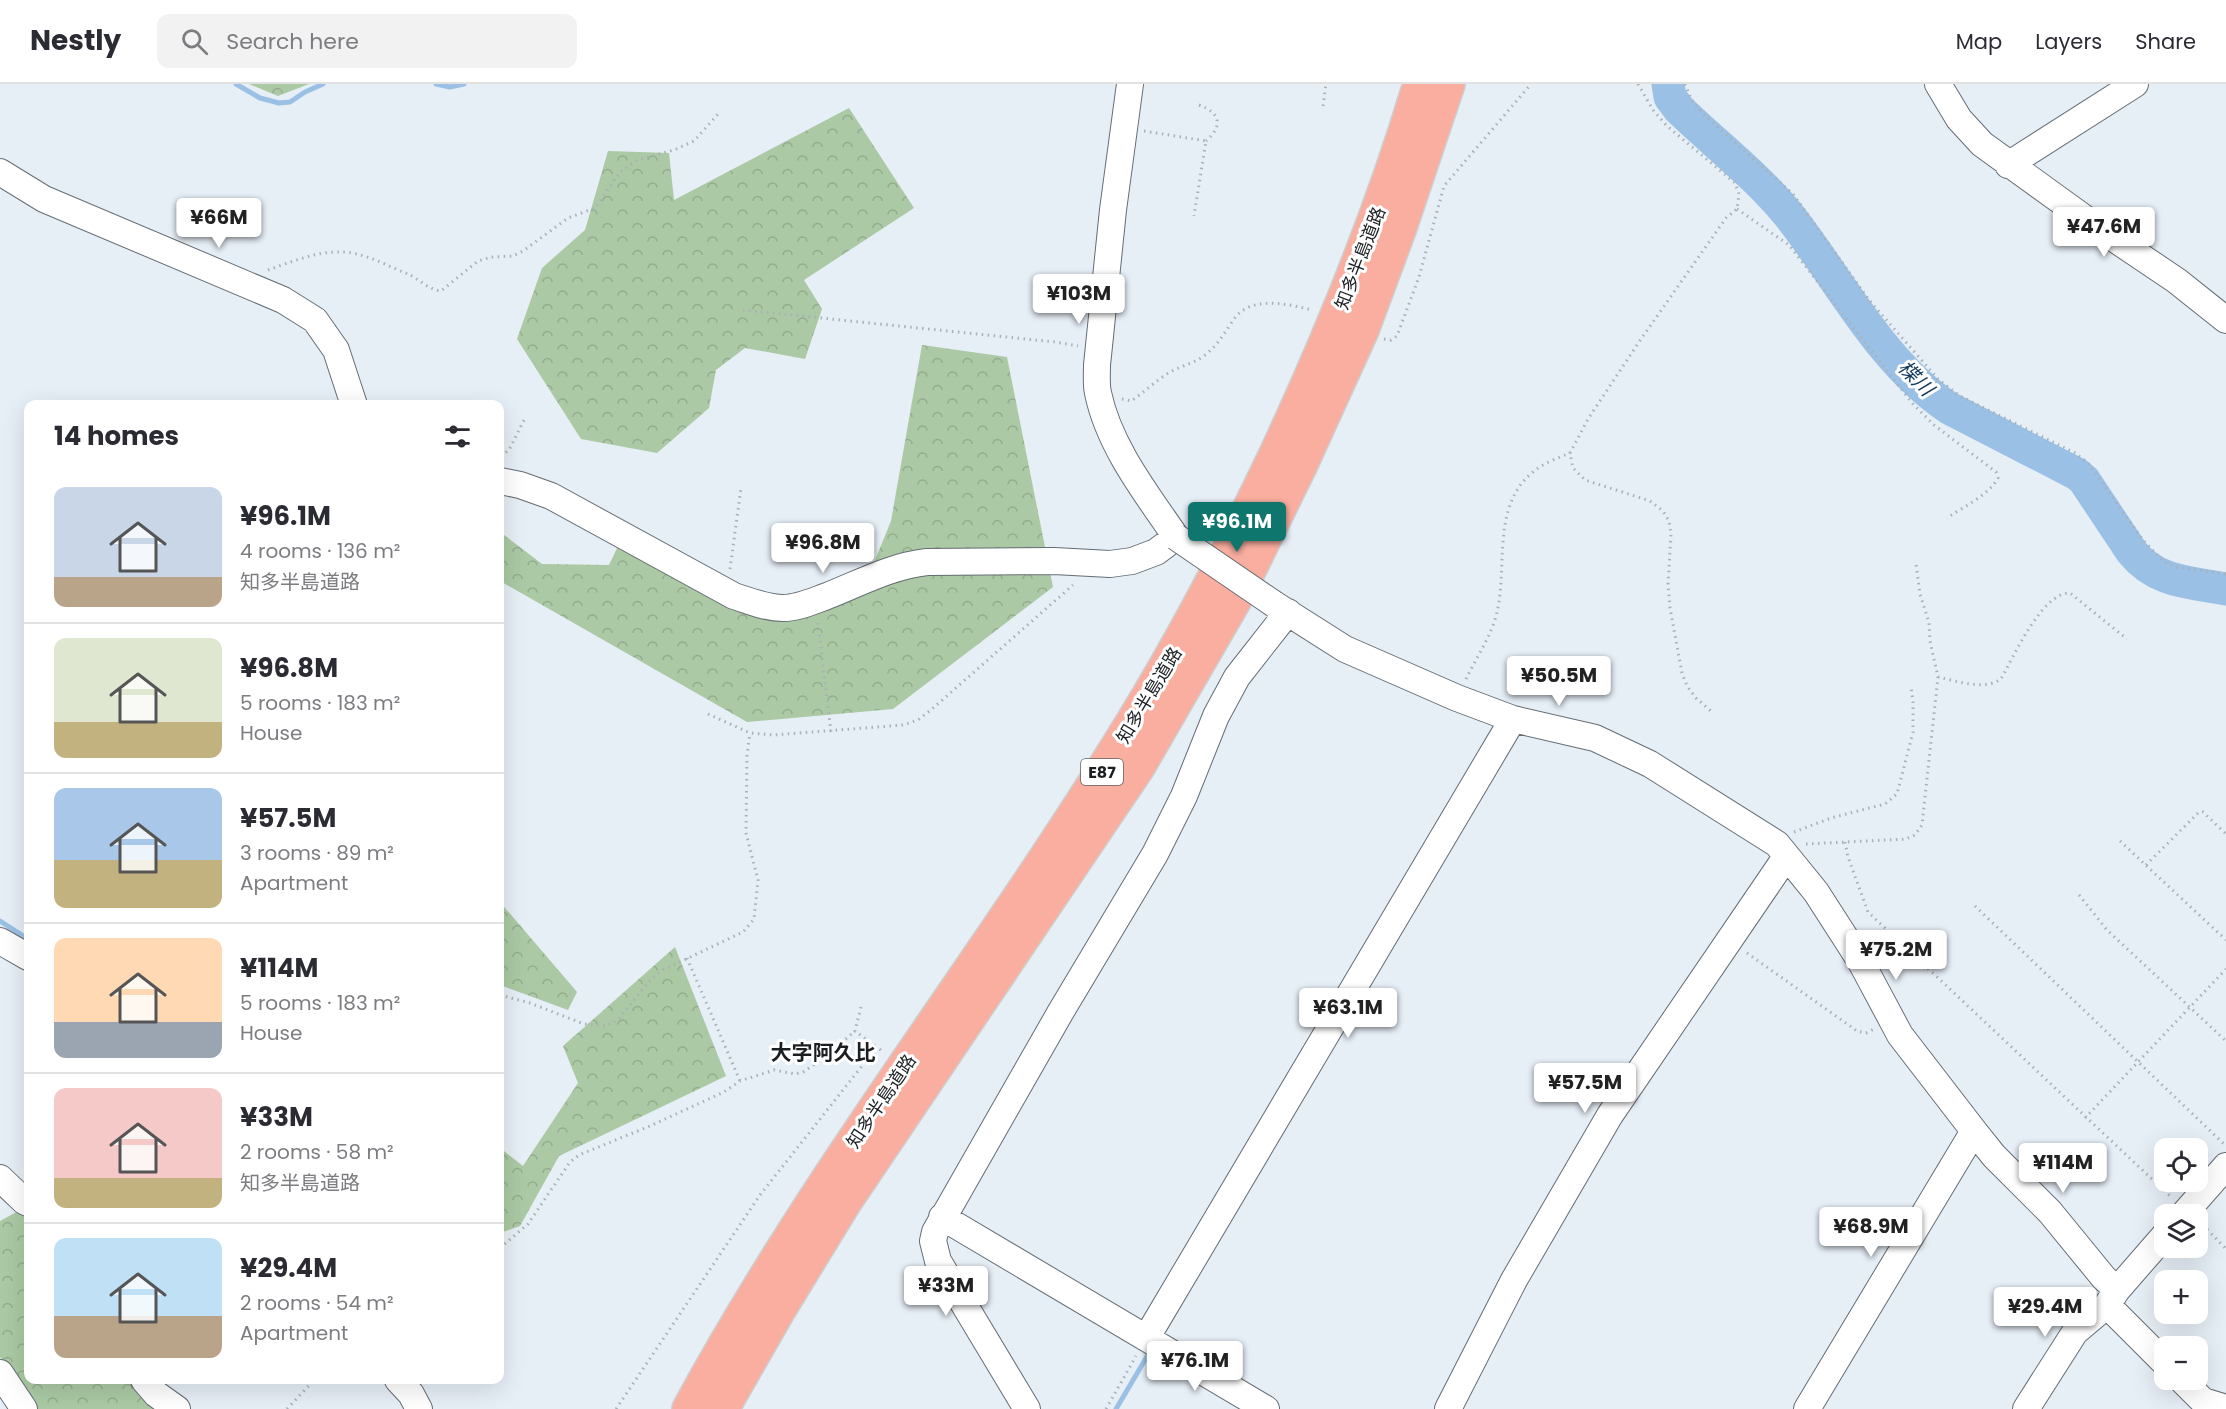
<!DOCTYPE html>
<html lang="en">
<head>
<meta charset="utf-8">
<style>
  :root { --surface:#fff; --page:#f2f2f3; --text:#2b2b33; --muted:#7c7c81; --line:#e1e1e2; --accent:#0f766e }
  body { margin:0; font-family:Poppins,"Noto Sans JP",sans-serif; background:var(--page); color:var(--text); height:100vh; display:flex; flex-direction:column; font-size:22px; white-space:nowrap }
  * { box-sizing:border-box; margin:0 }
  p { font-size:20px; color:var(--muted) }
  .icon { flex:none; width:33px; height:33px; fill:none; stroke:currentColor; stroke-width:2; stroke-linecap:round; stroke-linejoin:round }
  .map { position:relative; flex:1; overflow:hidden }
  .panel { position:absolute; left:24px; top:316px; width:480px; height:984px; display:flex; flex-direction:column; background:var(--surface); border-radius:12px; box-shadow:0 6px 24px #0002 }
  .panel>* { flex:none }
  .controls { position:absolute; left:2154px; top:1054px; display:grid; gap:12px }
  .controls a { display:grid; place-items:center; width:54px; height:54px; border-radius:12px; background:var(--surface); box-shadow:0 6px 24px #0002; font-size:30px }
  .price { position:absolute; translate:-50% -51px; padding:0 14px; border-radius:6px; background:#fff; color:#222; font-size:20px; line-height:39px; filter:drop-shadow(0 2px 3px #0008) }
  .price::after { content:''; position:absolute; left:50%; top:36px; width:18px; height:14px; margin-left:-9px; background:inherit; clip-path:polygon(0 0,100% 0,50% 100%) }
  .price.current { background:var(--accent); color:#fff }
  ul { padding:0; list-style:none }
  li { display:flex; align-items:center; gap:18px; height:150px; padding:0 30px }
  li+li { border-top:2px solid var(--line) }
  li span { display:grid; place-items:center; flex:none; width:168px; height:120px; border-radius:12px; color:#555 }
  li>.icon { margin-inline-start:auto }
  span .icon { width:72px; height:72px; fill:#fffc; stroke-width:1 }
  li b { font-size:26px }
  h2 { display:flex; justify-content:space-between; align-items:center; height:72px; padding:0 30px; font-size:26px }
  header { display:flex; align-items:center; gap:36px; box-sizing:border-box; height:84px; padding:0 30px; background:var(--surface); border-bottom:2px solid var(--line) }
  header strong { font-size:28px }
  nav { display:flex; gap:33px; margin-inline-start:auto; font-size:21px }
  .search { width:420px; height:54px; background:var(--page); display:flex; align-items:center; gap:15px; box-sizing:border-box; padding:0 21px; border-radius:12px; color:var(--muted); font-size:22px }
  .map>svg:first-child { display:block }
</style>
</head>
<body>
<header>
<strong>Nestly</strong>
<div class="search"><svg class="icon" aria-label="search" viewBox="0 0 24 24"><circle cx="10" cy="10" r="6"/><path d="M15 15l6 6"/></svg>Search here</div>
<nav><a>Map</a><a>Layers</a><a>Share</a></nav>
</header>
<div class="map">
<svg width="2226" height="1325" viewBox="0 0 2226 1325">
  <defs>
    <pattern id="forest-crowns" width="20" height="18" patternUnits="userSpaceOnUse" patternTransform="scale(1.5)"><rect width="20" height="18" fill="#abc9a4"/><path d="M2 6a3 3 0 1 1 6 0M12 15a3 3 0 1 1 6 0" fill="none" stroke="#93ac8d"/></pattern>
  </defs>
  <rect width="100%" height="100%" fill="#e6eef6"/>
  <!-- forest -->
  <path fill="url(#forest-crowns)" d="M 249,0 L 309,0 L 278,12 Z
    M 849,24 L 914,124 L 804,196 L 822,225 L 805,275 L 745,264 L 716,286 L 709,324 L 657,369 L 581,355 L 517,255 L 542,184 L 585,146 L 608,67 L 669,69 L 674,116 Z
    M 922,261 L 1007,273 L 1053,503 L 893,625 L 747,638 L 500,497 L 500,448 L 542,480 L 609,481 L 619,460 L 751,529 L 862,508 L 891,437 Z
    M 500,818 L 577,908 L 568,926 L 500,901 Z
    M 675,863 L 726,992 L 559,1072 L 520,1142 L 500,1149 L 500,1064 L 523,1082 L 578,999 L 563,962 Z
    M 22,1125 L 28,1129 L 28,1296 L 139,1296 L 169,1325 L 33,1325 L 0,1273 L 0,1137 Z"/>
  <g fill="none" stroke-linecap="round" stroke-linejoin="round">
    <!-- stream -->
    <path stroke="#9bc0e5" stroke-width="5" d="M 236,0 L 260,14 L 279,19 L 290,18 L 305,8 L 323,0
      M 436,0 L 450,3 L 464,0
      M 0,837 L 28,855
      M 1116,1325 L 1152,1264"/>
    <!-- river -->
    <path stroke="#9bc0e5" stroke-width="33" d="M 1668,0 L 1670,13 L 1679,25 C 1715,60 1756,91 1788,130 C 1839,194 1879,277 1949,324 L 2077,390 L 2084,396 L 2132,468 C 2157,499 2190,498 2226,505"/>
    <!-- minor casing -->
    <g stroke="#656d74" stroke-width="28">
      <path id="minor" d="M 1938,0 L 1959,35 L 1982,60 L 2094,141 L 2177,197 L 2226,236
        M 2008,81 L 2135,0
        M 0,88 L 44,115 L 283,216 L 315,236 L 336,266 L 354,321
        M 500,397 L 520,401 L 551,412 L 734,512 C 750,517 766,524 783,524 C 798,524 813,517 827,512 C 860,499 891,482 927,478 L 1054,477 L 1110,480 L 1132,477 L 1156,468 L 1176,453 C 1146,409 1109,362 1098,309 C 1096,300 1097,290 1097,281 L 1113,126 L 1130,0
        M 1274,520 L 1345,565 L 1457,614 L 1513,635 L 1595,654 L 1650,680 L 1777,760 L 1816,808 L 1861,878 L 1900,951 L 1974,1047 L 1994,1072 L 2050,1128 L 2104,1194 L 2117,1206
        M 0,857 L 28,873
        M 0,1094 L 24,1117 L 28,1119
        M 2183,1131 L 2226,1082
        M 942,1133 L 1266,1325
        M 2107,1221 L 2164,1278
        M 1147,1253 L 1513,635
        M 0,1289 L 24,1325
        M 144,1296 L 156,1310 L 177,1325
        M 398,1296 L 411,1310 L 419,1325
        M 2182,1296 L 2203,1317 L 2226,1324
        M 1027,1325 L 938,1177 L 933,1157 L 935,1148 L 1060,929 L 1155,770 L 1184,712 L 1216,632 L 1237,593 L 1288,528
        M 1448,1325 L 1514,1196 L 1610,1031 L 1786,773
        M 1807,1325 L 1974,1047
        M 2026,1325 L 2075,1248 L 2107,1221 L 2117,1206 L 2164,1152"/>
    </g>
    <!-- highway casing -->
    <g stroke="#cdcece" stroke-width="36">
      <path id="highway" d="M 689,1325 C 814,1094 978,887 1116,665 C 1176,570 1228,471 1276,370 C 1332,250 1382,127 1420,0
        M 722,1325 L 778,1227 L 844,1119 L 1138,683 L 1234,517 L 1301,380 L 1362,246 L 1399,146 L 1448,0"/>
    </g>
    <!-- path -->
    <path stroke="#a9b0b6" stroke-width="3" stroke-dasharray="1.5 4.5" stroke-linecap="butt" d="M 1638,0 L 1653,26 L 1667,42 L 1735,99 L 1739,110 L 1737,125 L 1726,134 L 1641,255 L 1588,335 L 1570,369 L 1573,384 L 1585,396 L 1650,417 L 1663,427 L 1669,437 L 1671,450 L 1668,500 L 1670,524 L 1682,589 L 1687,602 L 1696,614 L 1712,628
      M 1685,0 L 1691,15 L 1703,30 L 1793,110 L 1869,216 L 1938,295 L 1960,312 L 2075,369 L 2088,379 L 2143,456 L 2163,477 L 2176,483 L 2226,490
      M 1199,21 C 1221,29 1223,42 1206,57
      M 1323,22 L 1326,0
      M 1144,47 L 1206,57 L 1194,132
      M 1737,125 L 1789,161 L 1913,320 L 1934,341 L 1996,388 L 1998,394 C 1989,411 1963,423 1947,434
      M 268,186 C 291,178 317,167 341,168 C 364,168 387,182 408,190 C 419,195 429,206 441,207 L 478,177 L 491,173 L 513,172 L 523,167 L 568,134 L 595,124 L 620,88 L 637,76 L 674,66 L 694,57 L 719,29
      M 743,226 L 1055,258 L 1078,262
      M 1384,255 L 1391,256 L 1397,252 L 1400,244 L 1419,193 L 1444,102 L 1531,0
      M 1122,315 L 1131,317 C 1145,308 1157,295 1172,287 C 1184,281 1195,279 1205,271 C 1218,261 1225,248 1234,235 C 1251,211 1288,220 1312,226
      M 500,368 L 505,369 L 509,366 L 524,336
      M 730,485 L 741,404
      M 818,539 L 831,648
      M 1938,593 C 1957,597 1984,607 2001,595 C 2013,574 2042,508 2070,509 L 2127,555
      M 1466,595 C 1476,574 1492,551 1497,528 C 1508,482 1491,422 1533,388 C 1543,379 1558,374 1570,369
      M 708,630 L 750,649 L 773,651 L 903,641 L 918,636 L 932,625 L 1073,501
      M 1794,748 L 1831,734 L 1885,720 L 1897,710 L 1913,648 L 1913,618 L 1911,603
      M 2120,757 L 2226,856
      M 1845,758 L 1848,773 L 1868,828 L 2171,1113
      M 1806,760 L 1906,755 L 1915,751 L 1922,741 L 1938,593 L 1930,557 L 1929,539 L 1920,510 L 1916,480
      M 2146,781 L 2199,728 L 2203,728 L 2226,750
      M 2079,811 L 2107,846 L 2226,957
      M 1975,822 L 2225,1061
      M 1747,869 L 1857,947 L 1866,949 L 1874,945
      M 687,874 L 740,997
      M 500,911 L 530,919 L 584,940 L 606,942 L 618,936 L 650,896 L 663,886 L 743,848 L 754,835 L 758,796 L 746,749 L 747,672 L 750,649
      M 861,923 L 855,947 L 877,963
      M 2085,1034 L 2226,885
      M 2203,1141 L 2226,1165
      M 500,1164 L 528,1140 L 570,1078 L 579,1071 L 650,1042 L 724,1008 L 740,997 L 774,986 L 795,990 L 803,988 L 824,974 L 855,947
      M 287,1325 L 314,1296
      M 616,1325 L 760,1111 L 877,963 L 884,969
      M 1106,1325 L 1136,1272"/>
    <!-- minor -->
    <use href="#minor" stroke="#fff" stroke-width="26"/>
    <!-- highway -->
    <use href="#highway" stroke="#faaea0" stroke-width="33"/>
    <!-- minor-bridge casing -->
    <g stroke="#656d74" stroke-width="28" stroke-linecap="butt">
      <path id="minor-bridge" d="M 1176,453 L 1274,520"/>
    </g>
    <!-- minor-bridge -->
    <use href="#minor-bridge" stroke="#fff" stroke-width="26"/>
  </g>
  <g text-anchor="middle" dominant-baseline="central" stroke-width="6" stroke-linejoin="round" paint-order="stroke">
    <!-- shield labels -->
    <rect fill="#fff" stroke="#606264" stroke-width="1.5" x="1081" y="675" width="42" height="26" rx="4.5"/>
    <g font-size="16" font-weight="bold" fill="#1c1f22">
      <text x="1102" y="688">E87</text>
    </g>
    <!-- street labels -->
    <g font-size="18" fill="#1c1f22" stroke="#fff">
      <text transform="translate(1360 174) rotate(-69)">知多半島道路</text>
      <text transform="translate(1149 611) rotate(-59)">知多半島道路</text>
      <text transform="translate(881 1017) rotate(-56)">知多半島道路</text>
    </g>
    <!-- water labels -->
    <g font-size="20" font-style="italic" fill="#0f385c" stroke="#fff">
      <text transform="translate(1916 294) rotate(45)">楪川</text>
    </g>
    <!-- quarter labels -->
    <g font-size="21" font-weight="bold" fill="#1c1f22" stroke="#fff">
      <text x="823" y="968">大字阿久比</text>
    </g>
  </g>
</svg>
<div class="controls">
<a><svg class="icon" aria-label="locate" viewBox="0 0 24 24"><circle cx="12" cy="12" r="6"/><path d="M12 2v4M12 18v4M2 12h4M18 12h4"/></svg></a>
<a><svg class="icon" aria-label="layers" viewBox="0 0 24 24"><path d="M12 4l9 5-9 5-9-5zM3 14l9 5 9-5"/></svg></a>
<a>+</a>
<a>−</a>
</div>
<b class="price" style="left:219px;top:165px">¥66M</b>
<b class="price" style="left:2104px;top:174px">¥47.6M</b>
<b class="price" style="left:1079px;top:241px">¥103M</b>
<b class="price current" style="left:1237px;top:469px">¥96.1M</b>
<b class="price" style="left:823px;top:490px">¥96.8M</b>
<b class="price" style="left:1559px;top:623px">¥50.5M</b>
<b class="price" style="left:1896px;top:897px">¥75.2M</b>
<b class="price" style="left:1348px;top:955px">¥63.1M</b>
<b class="price" style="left:1585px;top:1030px">¥57.5M</b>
<b class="price" style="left:2063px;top:1110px">¥114M</b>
<b class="price" style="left:1871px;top:1174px">¥68.9M</b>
<b class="price" style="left:946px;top:1233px">¥33M</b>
<b class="price" style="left:2045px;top:1254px">¥29.4M</b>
<b class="price" style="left:1195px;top:1308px">¥76.1M</b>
<section class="panel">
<h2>14 homes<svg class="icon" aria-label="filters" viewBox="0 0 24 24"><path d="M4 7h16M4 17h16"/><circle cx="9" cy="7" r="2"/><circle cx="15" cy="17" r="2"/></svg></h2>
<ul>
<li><span style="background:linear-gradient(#c9d6e8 75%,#b9a48a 0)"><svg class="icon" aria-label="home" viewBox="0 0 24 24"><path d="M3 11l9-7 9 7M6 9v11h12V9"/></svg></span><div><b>¥96.1M</b><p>4 rooms · 136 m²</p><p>知多半島道路</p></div></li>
<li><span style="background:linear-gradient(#dfe7d0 70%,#c2b280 0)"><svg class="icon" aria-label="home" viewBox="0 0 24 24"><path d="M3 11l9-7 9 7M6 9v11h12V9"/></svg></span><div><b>¥96.8M</b><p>5 rooms · 183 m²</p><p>House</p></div></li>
<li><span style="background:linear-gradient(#a9c7e8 60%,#c2b280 0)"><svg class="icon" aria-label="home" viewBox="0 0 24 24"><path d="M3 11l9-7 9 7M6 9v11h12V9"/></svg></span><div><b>¥57.5M</b><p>3 rooms · 89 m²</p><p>Apartment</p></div></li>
<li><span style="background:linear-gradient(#ffd9b3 70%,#9aa5b1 0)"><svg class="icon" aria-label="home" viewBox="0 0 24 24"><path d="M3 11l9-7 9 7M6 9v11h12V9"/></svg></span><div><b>¥114M</b><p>5 rooms · 183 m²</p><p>House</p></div></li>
<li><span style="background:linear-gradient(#f6c9c9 75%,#c2b280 0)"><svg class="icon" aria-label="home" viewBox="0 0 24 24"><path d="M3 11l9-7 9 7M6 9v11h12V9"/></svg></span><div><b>¥33M</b><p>2 rooms · 58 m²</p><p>知多半島道路</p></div></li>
<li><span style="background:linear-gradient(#bfe0f5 65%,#b9a48a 0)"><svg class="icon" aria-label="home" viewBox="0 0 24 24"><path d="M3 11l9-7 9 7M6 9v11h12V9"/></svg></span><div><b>¥29.4M</b><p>2 rooms · 54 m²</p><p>Apartment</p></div></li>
</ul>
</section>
</div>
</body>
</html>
